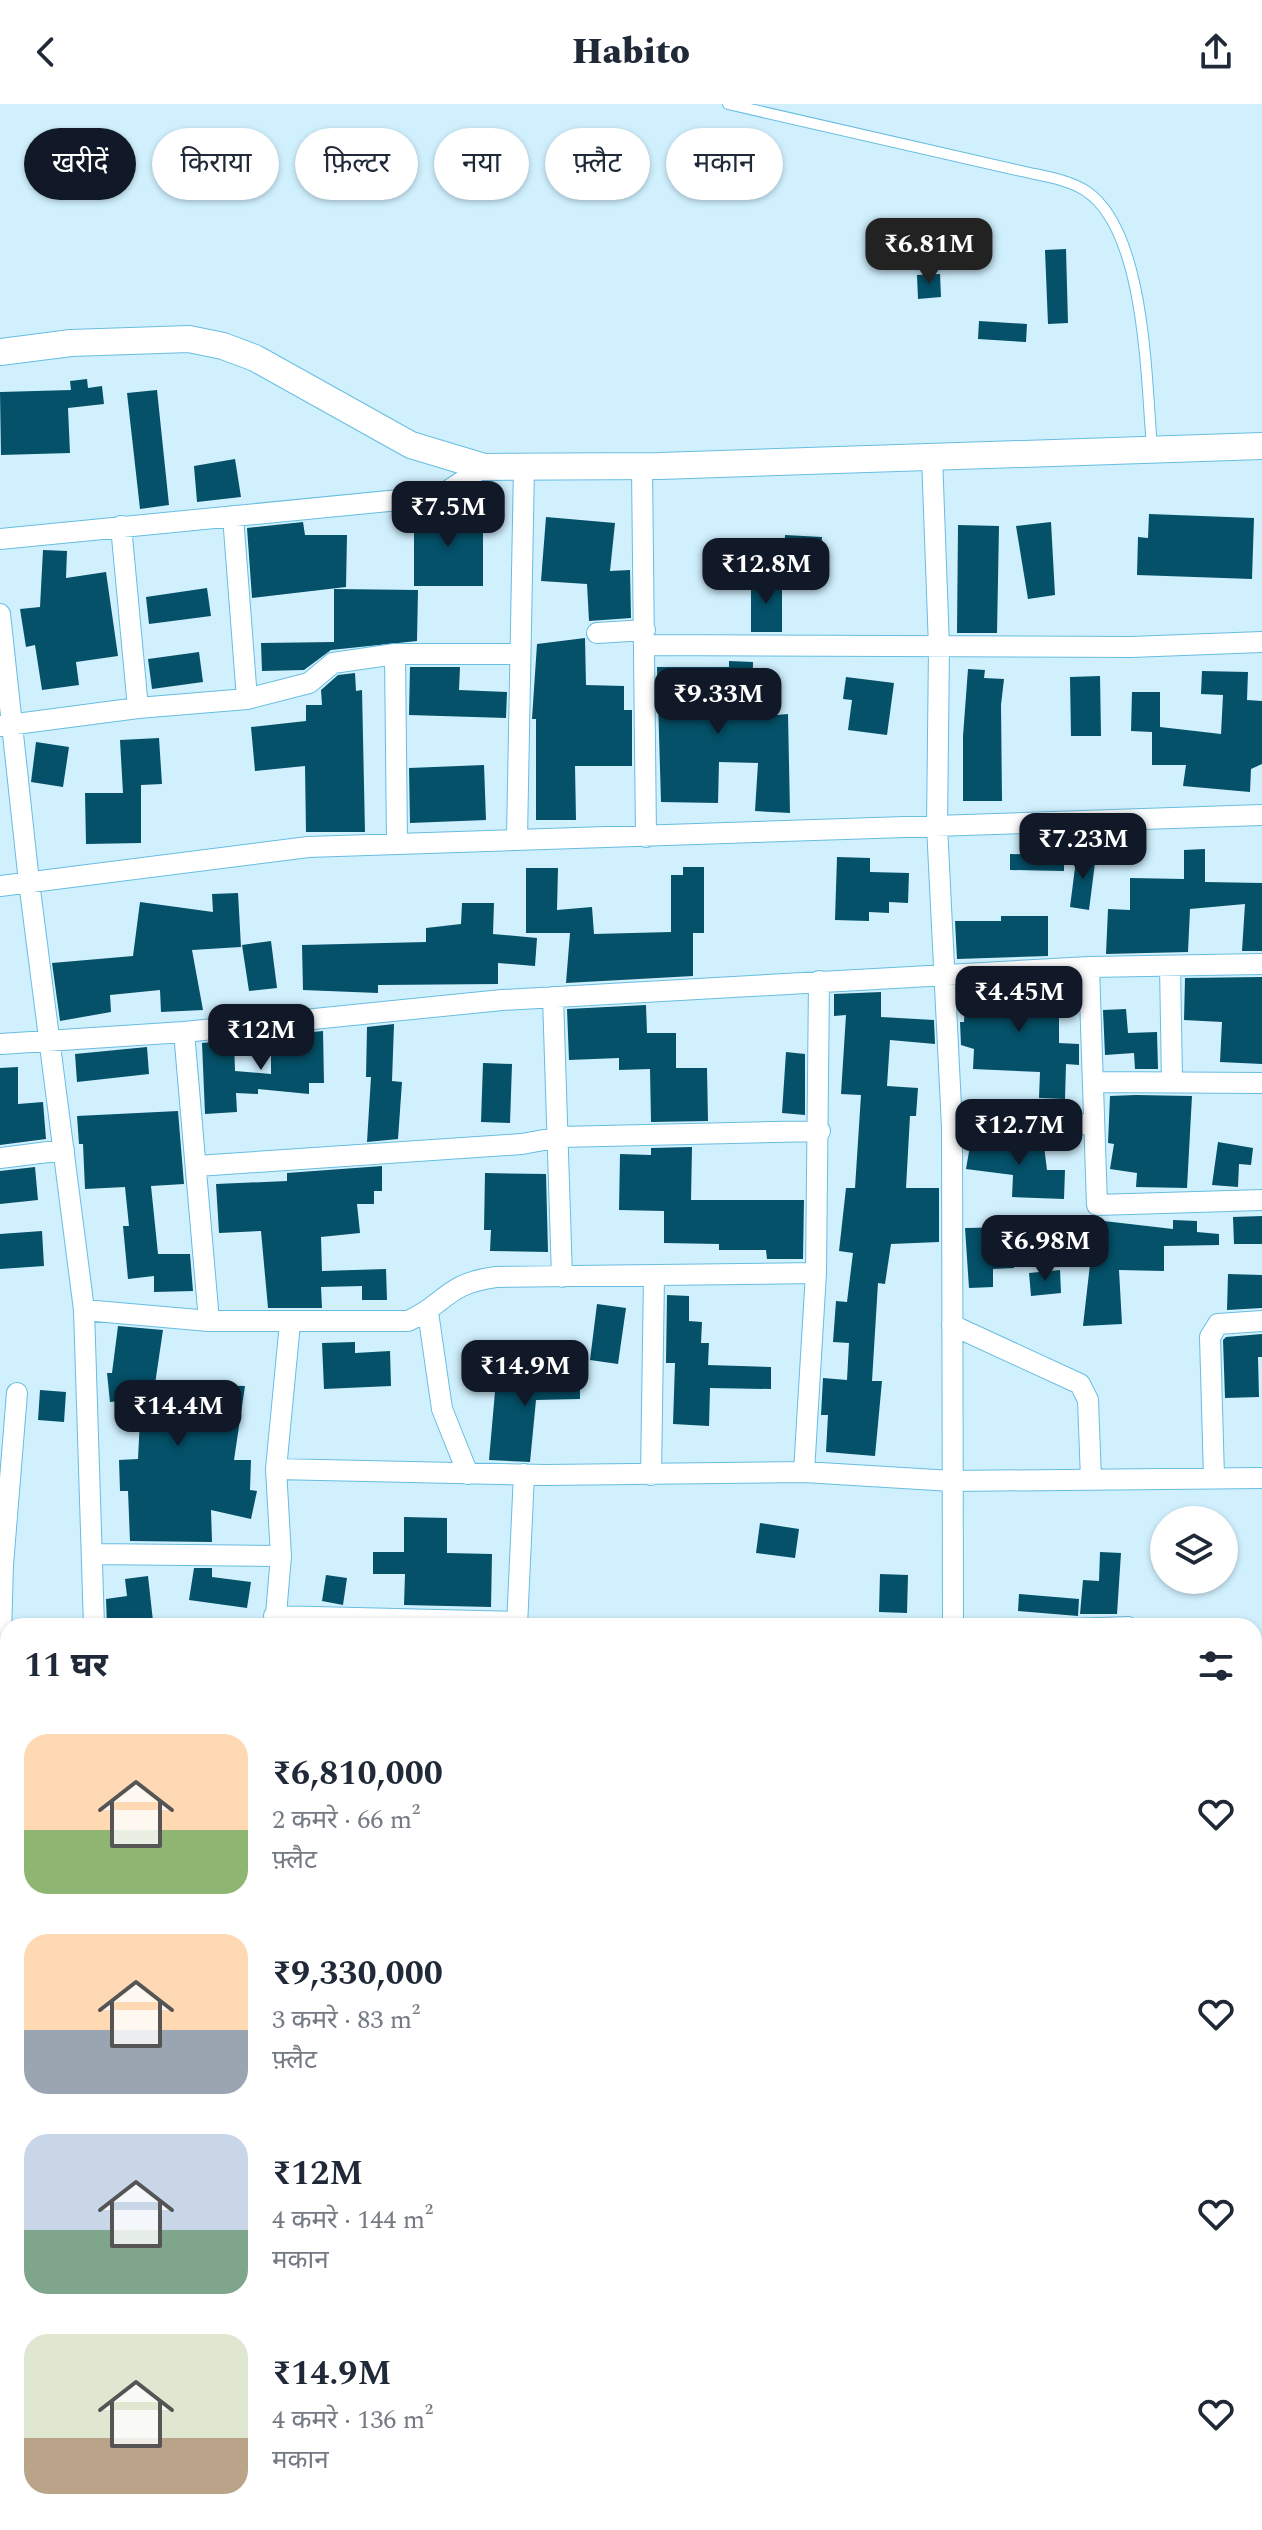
<!DOCTYPE html>
<html lang="hi">
<head>
<meta charset="utf-8">
<style>
  :root { --surface:#fff; --page:#f6f6f7; --text:#1f2937; --muted:#747a83; --accent:#111827 }
  body { margin:0; font-family:Spectral,"Noto Sans Devanagari",serif; background:var(--page); color:var(--text); height:100vh; display:flex; flex-direction:column; font-size:30px; white-space:nowrap }
  * { box-sizing:border-box; margin:0 }
  p { font-size:26px; color:var(--muted) }
  .icon { flex:none; width:44px; height:44px; fill:none; stroke:currentColor; stroke-width:2; stroke-linecap:round; stroke-linejoin:round }
  .map { position:relative; flex:1; overflow:hidden }
  .panel { position:absolute; left:0px; top:1514px; width:1262px; height:912px; display:flex; flex-direction:column; background:var(--surface); border-radius:24px 24px 0 0; box-shadow:0 2px 6px #0004 }
  .panel>* { flex:none }
  .banner { position:absolute; left:24px; top:24px; width:800px; height:72px; display:flex; gap:16px }
  .tools { position:absolute; left:1150px; top:1402px; display:grid; gap:16px }
  .tools a { display:grid; place-items:center; width:88px; height:88px; border-radius:50%; background:var(--surface); box-shadow:0 2px 6px #0004; font-size:40px }
  .price { position:absolute; translate:-50% -68px; padding:0 18px; border-radius:16px; background:var(--accent); color:#fff; font-size:26px; line-height:52px; filter:drop-shadow(0 2px 4px #0008) }
  .price::after { content:''; position:absolute; left:50%; top:48px; width:24px; height:18px; margin-left:-12px; background:inherit; clip-path:polygon(0 0,100% 0,50% 100%) }
  .price.on { background:#222; color:#fff }
  ul { padding:0; list-style:none }
  li { display:flex; align-items:center; gap:24px; height:200px; padding:0 24px }
  li span { display:grid; place-items:center; flex:none; width:224px; height:160px; border-radius:24px; color:#555 }
  li>.icon { margin-inline-start:auto }
  span .icon { width:96px; height:96px; fill:#fffc; stroke-width:1 }
  li b { font-size:34px }
  h2 { display:flex; justify-content:space-between; align-items:center; height:96px; padding:0 24px; font-size:34px }
  .pill { padding:0 28px; border-radius:36px; background:var(--surface); box-shadow:0 2px 6px #0004; font-size:28px; line-height:72px }
  .pill.on { background:var(--accent); color:#fff }
  header { display:flex; justify-content:space-between; align-items:center; height:104px; padding:0 24px; background:var(--surface); font-size:36px; font-weight:800 }
  .map>svg:first-child { display:block }
</style>
</head>
<body>
<header><svg class="icon" aria-label="back" viewBox="0 0 24 24"><path d="M15 5l-7 7 7 7"/></svg>Habito<svg class="icon" aria-label="share" viewBox="0 0 24 24"><path d="M12 15V3M7 8l5-5 5 5M5 13v7h14v-7"/></svg></header>
<div class="map">
<svg width="1262" height="2426" viewBox="0 0 1262 2426">
  <rect width="100%" height="100%" fill="#d0f0fe"/>
  <!-- building -->
  <path fill="#045169" d="M 1066,145 L 1068,219 L 1048,220 L 1045,146 Z
    M 940,170 L 941,193 L 918,195 L 917,171 Z
    M 979,217 L 1027,220 L 1026,238 L 978,235 Z
    M 87,275 L 88,284 L 102,282 L 104,300 L 68,304 L 70,349 L 1,351 L 0,288 L 71,286 L 70,277 Z
    M 157,286 L 169,401 L 140,405 L 127,289 Z
    M 235,355 L 241,393 L 197,398 L 194,362 Z
    M 442,405 L 442,409 L 483,408 L 483,482 L 414,482 L 414,408 Z
    M 1149,410 L 1254,414 L 1252,475 L 1137,471 L 1138,433 L 1148,434 Z
    M 546,413 L 615,419 L 610,467 L 630,466 L 631,514 L 589,517 L 587,480 L 541,477 Z
    M 303,418 L 305,431 L 347,431 L 346,483 L 252,494 L 247,424 Z
    M 1051,418 L 1055,491 L 1028,495 L 1016,422 Z
    M 958,421 L 999,422 L 997,529 L 957,529 Z
    M 785,431 L 822,433 L 820,473 L 783,471 Z
    M 43,446 L 67,447 L 66,474 L 106,468 L 118,552 L 76,558 L 79,581 L 42,586 L 35,541 L 26,543 L 20,505 L 40,503 Z
    M 751,476 L 782,476 L 782,528 L 751,528 Z
    M 207,484 L 211,512 L 149,520 L 146,493 Z
    M 334,485 L 418,486 L 417,537 L 331,546 L 304,566 L 262,567 L 261,539 L 334,538 Z
    M 585,534 L 586,581 L 624,582 L 624,606 L 632,606 L 632,662 L 575,662 L 576,716 L 536,716 L 536,615 L 532,615 L 537,540 Z
    M 199,548 L 203,578 L 152,585 L 148,555 Z
    M 729,557 L 753,558 L 752,613 L 788,610 L 790,709 L 755,707 L 758,659 L 719,658 L 718,699 L 661,698 L 657,563 L 729,563 Z
    M 410,563 L 460,563 L 459,586 L 507,588 L 506,614 L 409,611 Z
    M 968,565 L 985,566 L 984,574 L 1004,575 L 1001,601 L 1002,697 L 963,697 L 963,632 Z
    M 1202,567 L 1248,568 L 1247,596 L 1262,597 L 1262,660 L 1251,665 L 1250,688 L 1183,682 L 1186,661 L 1152,661 L 1152,628 L 1131,627 L 1132,588 L 1160,588 L 1160,623 L 1221,630 L 1223,591 L 1201,590 Z
    M 355,569 L 356,587 L 362,586 L 365,728 L 306,728 L 305,662 L 255,667 L 251,623 L 306,617 L 306,601 L 322,601 L 321,586 L 338,571 Z
    M 1100,572 L 1101,632 L 1071,632 L 1070,573 Z
    M 846,573 L 894,579 L 887,631 L 848,626 L 852,596 L 843,595 Z
    M 159,634 L 162,680 L 141,681 L 141,739 L 86,740 L 85,689 L 123,689 L 120,636 Z
    M 36,638 L 69,643 L 63,683 L 31,678 Z
    M 484,661 L 486,716 L 410,719 L 409,664 Z
    M 1205,745 L 1205,778 L 1262,779 L 1262,847 L 1242,847 L 1245,800 L 1190,805 L 1188,848 L 1106,850 L 1108,805 L 1130,806 L 1130,774 L 1184,775 L 1184,746 Z
    M 1077,748 L 1096,751 L 1089,806 L 1070,803 Z
    M 1010,750 L 1064,751 L 1064,767 L 1010,766 Z
    M 837,753 L 870,754 L 870,768 L 909,769 L 908,799 L 889,798 L 889,809 L 869,808 L 869,817 L 835,816 Z
    M 683,763 L 704,763 L 704,829 L 693,829 L 693,872 L 566,879 L 570,829 L 526,829 L 526,764 L 558,764 L 557,806 L 592,803 L 594,830 L 671,828 L 671,771 L 683,771 Z
    M 238,789 L 241,843 L 192,846 L 203,906 L 161,908 L 160,886 L 110,891 L 111,908 L 60,917 L 52,859 L 133,852 L 140,798 L 213,808 L 212,790 Z
    M 462,799 L 494,799 L 493,830 L 537,834 L 535,862 L 498,859 L 498,880 L 378,881 L 378,889 L 303,886 L 302,841 L 426,838 L 426,824 L 461,820 Z
    M 1001,812 L 1048,812 L 1048,852 L 957,855 L 955,817 L 1001,817 Z
    M 271,837 L 277,884 L 249,887 L 242,841 Z
    M 1262,873 L 1262,960 L 1220,958 L 1222,918 L 1184,916 L 1185,874 Z
    M 1048,878 L 1048,887 L 1059,887 L 1059,939 L 1079,940 L 1079,961 L 1066,960 L 1065,995 L 1039,994 L 1040,968 L 973,965 L 974,945 L 961,941 L 960,918 L 964,918 L 965,888 L 989,886 L 989,882 Z
    M 881,888 L 881,913 L 934,916 L 935,940 L 890,936 L 887,982 L 918,984 L 916,1012 L 910,1012 L 906,1084 L 939,1084 L 939,1138 L 891,1140 L 885,1180 L 878,1179 L 872,1277 L 882,1277 L 875,1352 L 826,1348 L 828,1311 L 821,1311 L 823,1274 L 847,1276 L 849,1239 L 833,1238 L 836,1197 L 847,1198 L 853,1149 L 839,1147 L 846,1084 L 855,1084 L 861,991 L 841,990 L 846,911 L 834,912 L 834,890 Z
    M 646,901 L 647,929 L 676,929 L 676,964 L 707,964 L 708,1017 L 651,1018 L 650,965 L 619,966 L 619,954 L 569,956 L 567,905 Z
    M 1126,905 L 1128,929 L 1157,928 L 1158,965 L 1135,965 L 1134,949 L 1105,951 L 1103,906 Z
    M 394,920 L 392,977 L 402,978 L 398,1035 L 367,1038 L 371,973 L 366,973 L 367,923 Z
    M 323,927 L 324,979 L 309,979 L 309,990 L 258,985 L 258,990 L 236,989 L 237,1008 L 205,1010 L 202,939 L 234,936 L 235,967 L 271,970 L 271,940 L 304,938 L 303,929 Z
    M 147,943 L 149,970 L 77,978 L 75,950 Z
    M 786,948 L 805,950 L 805,1011 L 782,1009 Z
    M 483,959 L 512,960 L 510,1019 L 481,1018 Z
    M 18,963 L 18,1000 L 43,998 L 46,1035 L 0,1041 L 0,964 Z
    M 1136,991 L 1192,992 L 1187,1084 L 1136,1083 L 1137,1069 L 1110,1065 L 1114,1040 L 1108,1039 L 1110,992 Z
    M 178,1007 L 184,1080 L 151,1082 L 158,1150 L 190,1150 L 193,1187 L 154,1188 L 154,1172 L 128,1175 L 123,1122 L 129,1122 L 125,1083 L 85,1085 L 83,1040 L 79,1040 L 77,1012 Z
    M 1043,1034 L 1047,1066 L 1065,1066 L 1064,1095 L 1012,1093 L 1013,1071 L 966,1065 L 971,1036 L 1003,1038 Z
    M 1218,1038 L 1253,1044 L 1251,1061 L 1239,1060 L 1238,1083 L 1212,1081 Z
    M 692,1043 L 691,1096 L 804,1096 L 803,1155 L 767,1155 L 766,1146 L 719,1146 L 719,1140 L 664,1139 L 664,1107 L 619,1106 L 620,1050 L 651,1051 L 651,1044 Z
    M 382,1062 L 382,1087 L 374,1087 L 374,1100 L 357,1100 L 360,1129 L 321,1133 L 322,1167 L 386,1165 L 387,1196 L 362,1196 L 362,1182 L 321,1183 L 322,1204 L 268,1204 L 261,1127 L 219,1129 L 216,1080 L 287,1077 L 287,1069 Z
    M 35,1063 L 38,1096 L 0,1100 L 0,1067 Z
    M 485,1069 L 546,1070 L 548,1148 L 490,1147 L 491,1126 L 484,1126 Z
    M 1262,1112 L 1262,1140 L 1234,1140 L 1233,1113 Z
    M 1095,1116 L 1173,1125 L 1173,1116 L 1197,1117 L 1197,1128 L 1219,1130 L 1219,1141 L 1164,1142 L 1164,1167 L 1119,1166 L 1122,1220 L 1083,1222 Z
    M 1013,1123 L 1014,1164 L 993,1165 L 993,1183 L 969,1184 L 965,1124 Z
    M 42,1127 L 44,1162 L 0,1165 L 0,1130 Z
    M 1060,1166 L 1061,1189 L 1031,1192 L 1029,1169 Z
    M 1228,1170 L 1262,1171 L 1262,1204 L 1227,1206 Z
    M 667,1191 L 689,1192 L 689,1217 L 702,1218 L 701,1239 L 709,1239 L 708,1261 L 771,1263 L 771,1285 L 710,1284 L 709,1322 L 673,1320 L 675,1259 L 666,1259 Z
    M 597,1200 L 626,1204 L 618,1260 L 590,1256 Z
    M 118,1222 L 163,1226 L 155,1280 L 245,1282 L 234,1356 L 251,1356 L 250,1386 L 257,1387 L 251,1415 L 211,1406 L 212,1438 L 130,1437 L 128,1387 L 120,1387 L 119,1356 L 138,1355 L 141,1295 L 110,1298 L 107,1269 L 112,1269 Z
    M 1262,1230 L 1262,1253 L 1258,1253 L 1259,1293 L 1225,1294 L 1223,1236 L 1226,1233 Z
    M 355,1238 L 355,1249 L 390,1247 L 391,1282 L 324,1285 L 322,1239 Z
    M 580,1263 L 580,1295 L 536,1296 L 530,1358 L 489,1356 L 497,1265 L 554,1270 L 553,1264 Z
    M 40,1286 L 66,1288 L 64,1318 L 38,1316 Z
    M 404,1413 L 447,1414 L 447,1449 L 492,1450 L 491,1503 L 404,1501 L 405,1470 L 373,1470 L 373,1448 L 404,1448 Z
    M 760,1419 L 799,1425 L 795,1454 L 756,1449 Z
    M 1100,1448 L 1121,1449 L 1117,1510 L 1080,1510 L 1083,1476 L 1099,1477 Z
    M 194,1464 L 212,1464 L 212,1473 L 251,1478 L 247,1504 L 189,1496 Z
    M 880,1470 L 908,1471 L 907,1509 L 879,1508 Z
    M 326,1471 L 347,1474 L 343,1501 L 322,1497 Z
    M 148,1472 L 153,1517 L 145,1517 L 146,1522 L 107,1522 L 106,1495 L 127,1492 L 125,1475 Z
    M 1019,1490 L 1079,1495 L 1078,1512 L 1018,1507 Z"/>
  <g fill="none" stroke-linecap="round" stroke-linejoin="round">
    <!-- service casing -->
    <g stroke="#68bde0" stroke-width="12">
      <path id="service" d="M 728,0 L 1021,67 C 1042,72 1068,75 1086,87 C 1146,127 1146,277 1152,343
        M 1007,1522 L 1129,1518"/>
    </g>
    <!-- minor casing -->
    <g stroke="#68bde0" stroke-width="22">
      <path id="minor" d="M 932,352 L 939,543 L 937,722 L 952,1023 L 953,1522
        M 642,363 L 646,733
        M 233,412 L 247,595
        M 121,422 L 138,604
        M 0,435 L 440,392 L 484,363
        M 0,510 L 29,778 L 84,1206 L 94,1522
        M 597,529 L 645,526
        M 645,541 L 1131,543 L 1262,538
        M 395,550 L 397,739
        M 0,622 L 138,604 L 247,595 L 309,579 L 333,559 L 395,550 L 520,550
        M 517,734 L 524,363
        M 0,782 L 308,743 L 1262,711
        M 1170,862 L 1172,977
        M 1089,863 L 1097,1101 L 1262,1096
        M 553,893 L 562,1173
        M 184,928 L 209,1217
        M 0,940 L 184,928 L 502,896 L 1089,863 L 1262,860
        M 1094,978 L 1262,979
        M 952,1023 L 1093,1020
        M 0,1054 L 64,1046
        M 197,1062 L 522,1040 L 560,1033 L 820,1027
        M 84,1206 L 209,1217 L 408,1217 C 448,1199 444,1180 496,1173 L 816,1169
        M 428,1208 L 442,1305 L 468,1370
        M 952,1221 L 1080,1280 L 1088,1296 L 1091,1375
        M 276,1365 L 546,1371 L 804,1368 L 952,1377 L 1262,1374
        M 804,1368 L 816,1169 L 819,877
        M 651,1371 L 654,1172
        M 1214,1373 L 1210,1233 L 1218,1220 L 1262,1217
        M 93,1450 L 281,1452
        M 274,1512 L 517,1518
        M 275,1522 L 281,1452 L 276,1365 L 290,1219
        M 517,1522 L 524,1370
        M 0,1564 L 3,1461 L 17,1289
        M 1254,2322 L 1262,2321
        M 102,2418 L 103,2426
        M 276,2426 L 276,2418
        M 515,2426 L 515,2418
        M 636,2426 L 636,2418
        M 784,2426 L 784,2418
        M 937,2426 L 937,2418
        M 1087,2426 L 1087,2418"/>
    </g>
    <!-- tertiary casing -->
    <g stroke="#68bde0" stroke-width="28">
      <path id="tertiary" d="M 0,248 L 71,239 L 189,235 L 223,242 L 255,254 L 411,341 L 484,363 L 660,362 L 1262,342"/>
    </g>
    <!-- service -->
    <use href="#service" stroke="#fff" stroke-width="10"/>
    <!-- minor -->
    <use href="#minor" stroke="#fff" stroke-width="20"/>
    <!-- tertiary -->
    <use href="#tertiary" stroke="#fff" stroke-width="26"/>
  </g>
</svg>
<div class="tools">
<a><svg class="icon" aria-label="layers" viewBox="0 0 24 24"><path d="M12 4l9 5-9 5-9-5zM3 14l9 5 9-5"/></svg></a>
</div>
<b class="price on" style="left:929px;top:182px">₹6.81M</b>
<b class="price" style="left:448px;top:445px">₹7.5M</b>
<b class="price" style="left:766px;top:502px">₹12.8M</b>
<b class="price" style="left:718px;top:632px">₹9.33M</b>
<b class="price" style="left:1083px;top:777px">₹7.23M</b>
<b class="price" style="left:1019px;top:930px">₹4.45M</b>
<b class="price" style="left:261px;top:968px">₹12M</b>
<b class="price" style="left:1019px;top:1063px">₹12.7M</b>
<b class="price" style="left:1045px;top:1179px">₹6.98M</b>
<b class="price" style="left:525px;top:1304px">₹14.9M</b>
<b class="price" style="left:178px;top:1344px">₹14.4M</b>
<div class="banner">
<a class="pill on">खरीदें</a>
<a class="pill">किराया</a>
<a class="pill">फ़िल्टर</a>
<a class="pill">नया</a>
<a class="pill">फ़्लैट</a>
<a class="pill">मकान</a>
</div>
<section class="panel">
<h2>11 घर<svg class="icon" aria-label="filters" viewBox="0 0 24 24"><path d="M4 7h16M4 17h16"/><circle cx="9" cy="7" r="2"/><circle cx="15" cy="17" r="2"/></svg></h2>
<ul>
<li><span style="background:linear-gradient(#ffd9b3 60%,#8fb573 0)"><svg class="icon" aria-label="home" viewBox="0 0 24 24"><path d="M3 11l9-7 9 7M6 9v11h12V9"/></svg></span><div><b>₹6,810,000</b><p>2 कमरे · 66 m²</p><p>फ़्लैट</p></div><svg class="icon" aria-label="heart" viewBox="0 0 24 24"><path d="M12 20l-8-8c-3-5 5-10 8-4 3-6 11-1 8 4z"/></svg></li>
<li><span style="background:linear-gradient(#ffd9b3 60%,#9aa5b1 0)"><svg class="icon" aria-label="home" viewBox="0 0 24 24"><path d="M3 11l9-7 9 7M6 9v11h12V9"/></svg></span><div><b>₹9,330,000</b><p>3 कमरे · 83 m²</p><p>फ़्लैट</p></div><svg class="icon" aria-label="heart" viewBox="0 0 24 24"><path d="M12 20l-8-8c-3-5 5-10 8-4 3-6 11-1 8 4z"/></svg></li>
<li><span style="background:linear-gradient(#c9d6e8 60%,#7fa58c 0)"><svg class="icon" aria-label="home" viewBox="0 0 24 24"><path d="M3 11l9-7 9 7M6 9v11h12V9"/></svg></span><div><b>₹12M</b><p>4 कमरे · 144 m²</p><p>मकान</p></div><svg class="icon" aria-label="heart" viewBox="0 0 24 24"><path d="M12 20l-8-8c-3-5 5-10 8-4 3-6 11-1 8 4z"/></svg></li>
<li><span style="background:linear-gradient(#dfe7d0 65%,#b9a48a 0)"><svg class="icon" aria-label="home" viewBox="0 0 24 24"><path d="M3 11l9-7 9 7M6 9v11h12V9"/></svg></span><div><b>₹14.9M</b><p>4 कमरे · 136 m²</p><p>मकान</p></div><svg class="icon" aria-label="heart" viewBox="0 0 24 24"><path d="M12 20l-8-8c-3-5 5-10 8-4 3-6 11-1 8 4z"/></svg></li>
</ul>
</section>
</div>
</body>
</html>
